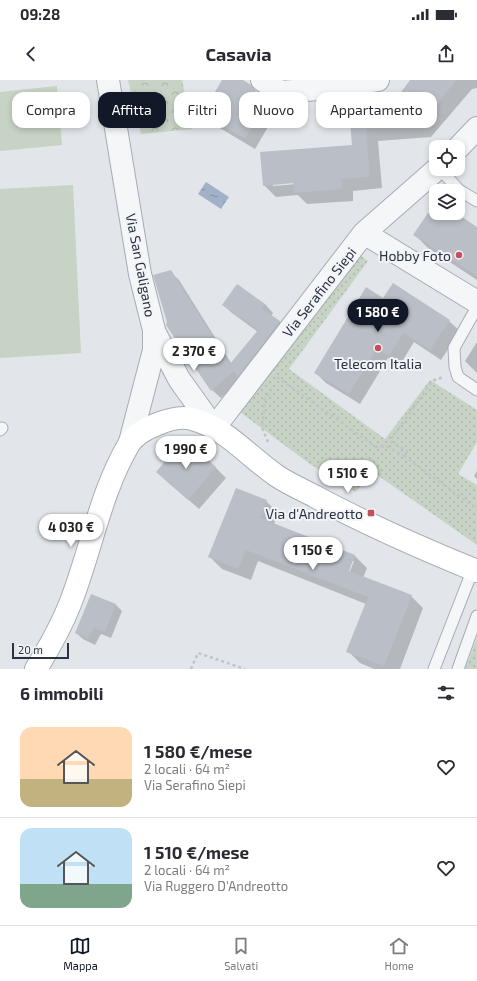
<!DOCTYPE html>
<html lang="it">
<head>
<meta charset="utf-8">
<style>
  :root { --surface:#fff; --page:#f2f2f3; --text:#2b2b33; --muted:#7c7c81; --line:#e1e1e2; --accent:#111827 }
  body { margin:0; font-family:"Exo 2",sans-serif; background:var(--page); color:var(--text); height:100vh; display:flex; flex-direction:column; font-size:15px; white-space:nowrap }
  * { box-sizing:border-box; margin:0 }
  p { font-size:13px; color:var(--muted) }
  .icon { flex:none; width:22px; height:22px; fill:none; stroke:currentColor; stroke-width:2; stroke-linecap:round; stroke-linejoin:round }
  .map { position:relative; height:589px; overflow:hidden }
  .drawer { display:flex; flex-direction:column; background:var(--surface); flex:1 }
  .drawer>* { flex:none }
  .hud { position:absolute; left:12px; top:12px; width:453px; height:36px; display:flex; gap:8px }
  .tools { position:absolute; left:429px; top:60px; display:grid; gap:8px }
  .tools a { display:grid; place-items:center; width:36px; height:36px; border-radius:8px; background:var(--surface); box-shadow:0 2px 6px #0003; font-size:20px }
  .scale { position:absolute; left:12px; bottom:10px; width:57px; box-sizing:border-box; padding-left:4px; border:2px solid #2b3241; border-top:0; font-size:11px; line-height:14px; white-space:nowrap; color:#2b3241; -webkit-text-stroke:3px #f2f4f7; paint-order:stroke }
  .price { position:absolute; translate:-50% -34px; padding:0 9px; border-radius:14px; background:#fff; color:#222; font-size:13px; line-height:26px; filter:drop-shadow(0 1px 2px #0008) }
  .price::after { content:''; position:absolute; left:50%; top:24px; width:12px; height:9px; margin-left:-6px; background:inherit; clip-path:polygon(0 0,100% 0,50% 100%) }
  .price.on { background:var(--accent); color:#fff }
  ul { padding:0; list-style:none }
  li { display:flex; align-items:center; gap:12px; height:100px; padding:0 20px }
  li+li { border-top:1px solid var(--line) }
  li span { display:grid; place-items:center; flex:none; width:112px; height:80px; border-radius:12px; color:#555 }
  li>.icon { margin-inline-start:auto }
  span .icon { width:48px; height:48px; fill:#fffc; stroke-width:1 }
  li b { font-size:17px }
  h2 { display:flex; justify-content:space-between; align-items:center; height:48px; padding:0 20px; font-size:17px }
  .chip { padding:0 14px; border-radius:12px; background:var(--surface); box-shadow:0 2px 6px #0003; font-size:14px; line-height:36px }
  .chip.on { background:var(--accent); color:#fff }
  .status { display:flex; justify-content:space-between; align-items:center; height:28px; padding:0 20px; background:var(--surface); direction:ltr }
  .status svg { height:11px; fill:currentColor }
  header { display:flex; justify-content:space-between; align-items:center; height:52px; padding:0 20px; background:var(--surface); font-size:18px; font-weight:700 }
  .tabs { display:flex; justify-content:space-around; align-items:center; height:56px; border-top:1px solid var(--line); background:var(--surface); font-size:11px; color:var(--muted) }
  .tabs a { display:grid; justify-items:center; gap:2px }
  .tabs .on { color:var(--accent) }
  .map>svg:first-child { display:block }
</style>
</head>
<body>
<div class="status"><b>09:28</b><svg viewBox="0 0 49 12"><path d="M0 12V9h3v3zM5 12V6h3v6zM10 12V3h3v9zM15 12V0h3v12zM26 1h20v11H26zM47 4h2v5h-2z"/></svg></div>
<header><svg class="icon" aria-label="back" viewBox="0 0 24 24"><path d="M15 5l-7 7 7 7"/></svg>Casavia<svg class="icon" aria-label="share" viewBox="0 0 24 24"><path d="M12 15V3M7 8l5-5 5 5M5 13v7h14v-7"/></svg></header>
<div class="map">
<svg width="477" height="589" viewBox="0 0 477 589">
  <defs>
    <pattern id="forest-crowns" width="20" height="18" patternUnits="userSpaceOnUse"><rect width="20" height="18" fill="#c7d3c4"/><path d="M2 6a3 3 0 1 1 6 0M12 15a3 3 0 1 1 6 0" fill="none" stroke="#abb6aa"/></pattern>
    <pattern id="park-dots" width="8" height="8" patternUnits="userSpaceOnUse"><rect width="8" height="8" fill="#c7d3c4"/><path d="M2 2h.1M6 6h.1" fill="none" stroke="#abb6aa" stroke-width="1.8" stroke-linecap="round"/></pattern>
    <pattern id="water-ripples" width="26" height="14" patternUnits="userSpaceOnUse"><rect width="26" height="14" fill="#a0b1c8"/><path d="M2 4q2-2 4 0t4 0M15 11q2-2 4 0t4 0" fill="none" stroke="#8391a4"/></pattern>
  </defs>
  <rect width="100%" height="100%" fill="#e2e5ea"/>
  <!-- forest -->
  <path fill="url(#forest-crowns)" d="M 128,0 L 182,0 L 192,49 L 141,54 Z"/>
  <!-- park -->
  <path fill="url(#park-dots)" d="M 359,174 L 368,181 L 289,289 L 385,359 L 430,300 L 477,330 L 477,362 L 458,394 L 477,405 L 477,465 L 373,392 L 356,412 L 310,384 L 240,332 Z
    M 477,558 L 477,589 L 465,589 Z"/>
  <!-- pitch -->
  <path fill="#c7d3c4" d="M 57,6 L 62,65 L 0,71 L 0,12 Z
    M 73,105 L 81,273 L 0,278 L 0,109 Z"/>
  <!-- water -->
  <path fill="url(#water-ripples)" d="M 206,102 L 229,117 L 221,129 L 198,114 Z"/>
  <!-- shadow -->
  <path fill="#0003" fill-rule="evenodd" d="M 223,0 L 241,0 L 250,5 L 258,14 L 268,20 L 278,30 L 255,69 L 213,44 L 203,34 Z
    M 412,0 L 477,0 L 477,8 L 472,9 L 431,57 L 378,61 L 382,108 L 353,111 L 353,121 L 307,124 L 298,115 L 276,117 L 264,105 L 353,66 L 350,19 L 399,16 ZM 298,102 L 298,104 L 273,106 L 273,104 Z
    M 436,122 L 436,133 L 454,133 L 477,148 L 477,200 L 427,167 L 415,155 Z
    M 170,192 L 179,200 L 231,283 L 258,252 L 232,233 L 223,225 L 265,224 L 273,233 L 271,236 L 280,242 L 288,251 L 242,299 L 221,318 L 212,310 L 168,242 Z
    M 384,219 L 449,241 L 460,251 L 441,280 L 414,262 L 400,285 L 388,278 L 360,324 L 326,303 L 316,293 Z
    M 477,262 L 477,293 L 465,281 Z
    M 215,387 L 226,398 L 199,429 L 157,392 Z
    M 477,391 L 477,399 L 474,396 Z
    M 266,421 L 278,433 L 274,444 L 355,476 L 367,488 L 363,498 L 411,516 L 423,528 L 400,589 L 374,589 L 360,583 L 348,571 L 366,524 L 258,481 L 251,500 L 222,489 L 210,477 ZM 352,481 L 354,481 L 348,496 L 346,495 Z
    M 115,524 L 122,531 L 111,558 L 101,554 L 95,565 L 83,559 L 76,553 Z"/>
  <!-- building -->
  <path fill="#babec6" d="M 222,0 L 243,0 L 251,5 L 255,11 L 268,19 L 245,59 L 202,34 Z
    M 410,0 L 457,0 L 419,45 L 366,49 L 370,97 L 341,99 L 342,109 L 294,113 L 293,103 L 263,106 L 260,72 L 352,65 L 348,18 L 399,15 Z
    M 428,133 L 456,133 L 477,147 L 477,196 L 413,155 Z
    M 171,190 L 230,284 L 258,250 L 222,225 L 237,204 L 265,224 L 262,229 L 280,241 L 238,297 L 234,291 L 211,311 L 166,245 L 167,242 L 153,195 Z
    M 393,203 L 450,240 L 430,270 L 403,253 L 389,276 L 377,268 L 349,314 L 314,293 L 366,207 L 383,218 Z
    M 184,359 L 216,387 L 188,420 L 156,392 Z
    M 236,408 L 267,420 L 260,438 L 355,475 L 349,491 L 412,515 L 384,586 L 346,572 L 368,517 L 246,470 L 238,489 L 208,477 Z
    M 91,514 L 116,524 L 105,552 L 94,548 L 88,559 L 75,553 Z"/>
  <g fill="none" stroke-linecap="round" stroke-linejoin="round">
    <!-- service casing -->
    <g stroke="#a7acb4" stroke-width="13">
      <path id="service" d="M 440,89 L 459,110 L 477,121
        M 477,227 L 454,268 L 455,287 L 458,297 L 477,310
        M 0,350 L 2,348
        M 434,589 L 473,489
        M 458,589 L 477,536"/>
    </g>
    <!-- minor casing -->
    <g stroke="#a7acb4" stroke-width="24">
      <path id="minor" d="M 262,0 L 281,12 L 331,8 L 378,0
        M 458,68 L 477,48
        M 364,153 L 477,222
        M 214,348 L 364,153 L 437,89"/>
    </g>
    <!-- tertiary casing -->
    <g stroke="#a7acb4" stroke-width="24">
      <path id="tertiary" d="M 108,0 L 140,194 L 154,250 L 154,270 L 130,362
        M 154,251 L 179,299 L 214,348"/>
    </g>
    <!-- secondary casing -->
    <g stroke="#a7acb4" stroke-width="24">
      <path id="secondary" d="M 36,589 C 49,568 61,547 70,524 C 91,471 100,413 129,364 C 138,349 175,334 192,339 C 225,347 249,377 277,396 C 289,404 303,410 316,417 C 368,445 423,469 477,491"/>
    </g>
    <!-- path -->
    <path stroke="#c0c3c8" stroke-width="2.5" stroke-dasharray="3 3" stroke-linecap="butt" d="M 277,297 L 376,367 L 386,366 L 404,376 L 407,371 L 390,361 L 432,301 L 443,297
      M 268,362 L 262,348 L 265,319 L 272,309
      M 404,376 L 477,429
      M 191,589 L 198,573 L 245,589"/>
    <!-- service -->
    <use href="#service" stroke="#f5f6f8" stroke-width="11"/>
    <!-- minor -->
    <use href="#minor" stroke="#f5f6f8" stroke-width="22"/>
    <!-- tertiary -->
    <use href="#tertiary" stroke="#f5f6f8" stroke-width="22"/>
    <!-- secondary -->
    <use href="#secondary" stroke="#fff" stroke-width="22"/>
  </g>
  <!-- markers -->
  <g fill="#c74f5d" stroke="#f2f4f7" stroke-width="1.5">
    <circle cx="459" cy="175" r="4"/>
    <circle cx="378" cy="268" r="4"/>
    <rect x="367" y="429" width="8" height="8" rx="2"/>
  </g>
  <g text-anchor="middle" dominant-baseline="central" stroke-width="4" stroke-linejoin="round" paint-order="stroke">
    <!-- poi labels -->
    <g font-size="14" fill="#2b3241" stroke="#f2f4f7" text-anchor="end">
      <text x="451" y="175">Hobby Foto</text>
      <text x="378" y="283" text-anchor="middle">Telecom Italia</text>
      <text x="363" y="433">Via d'Andreotto</text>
    </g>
    <!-- street labels -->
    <g font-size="14" fill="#2b3241" stroke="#f2f4f7">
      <text transform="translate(141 185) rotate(79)">Via San Galigano</text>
      <text transform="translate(319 212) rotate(-52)">Via Serafino Siepi</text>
    </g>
  </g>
</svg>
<div class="tools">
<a><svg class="icon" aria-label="locate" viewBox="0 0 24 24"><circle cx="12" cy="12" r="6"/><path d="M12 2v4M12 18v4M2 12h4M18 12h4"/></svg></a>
<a><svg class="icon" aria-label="layers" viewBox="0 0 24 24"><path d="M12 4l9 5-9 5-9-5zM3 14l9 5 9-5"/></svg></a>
</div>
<div class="scale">20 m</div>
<b class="price on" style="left:378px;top:253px">1 580 €</b>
<b class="price" style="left:194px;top:292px">2 370 €</b>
<b class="price" style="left:186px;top:390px">1 990 €</b>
<b class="price" style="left:348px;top:414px">1 510 €</b>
<b class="price" style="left:71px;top:468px">4 030 €</b>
<b class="price" style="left:313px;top:491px">1 150 €</b>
<div class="hud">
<a class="chip">Compra</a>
<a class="chip on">Affitta</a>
<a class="chip">Filtri</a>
<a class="chip">Nuovo</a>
<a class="chip">Appartamento</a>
</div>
</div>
<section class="drawer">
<h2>6 immobili<svg class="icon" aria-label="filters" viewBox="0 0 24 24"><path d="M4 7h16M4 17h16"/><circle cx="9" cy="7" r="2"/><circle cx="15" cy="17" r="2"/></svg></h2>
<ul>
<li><span style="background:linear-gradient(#ffd9b3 65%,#c2b280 0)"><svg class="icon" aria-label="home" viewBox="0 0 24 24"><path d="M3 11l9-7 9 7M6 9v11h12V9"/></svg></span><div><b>1 580 €/mese</b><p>2 locali · 64 m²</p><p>Via Serafino Siepi</p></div><svg class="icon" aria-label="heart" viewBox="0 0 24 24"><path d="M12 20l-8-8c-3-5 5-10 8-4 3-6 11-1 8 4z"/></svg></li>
<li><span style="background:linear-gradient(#bfe0f5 70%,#7fa58c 0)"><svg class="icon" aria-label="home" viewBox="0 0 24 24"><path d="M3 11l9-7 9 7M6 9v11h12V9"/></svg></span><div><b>1 510 €/mese</b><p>2 locali · 64 m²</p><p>Via Ruggero D'Andreotto</p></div><svg class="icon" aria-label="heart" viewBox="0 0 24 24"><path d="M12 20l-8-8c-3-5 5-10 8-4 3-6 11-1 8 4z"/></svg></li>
</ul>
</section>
<nav class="tabs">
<a class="on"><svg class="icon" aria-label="map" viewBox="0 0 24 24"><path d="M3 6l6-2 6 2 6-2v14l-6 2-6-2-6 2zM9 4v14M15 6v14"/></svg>Mappa</a>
<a><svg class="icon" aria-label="saved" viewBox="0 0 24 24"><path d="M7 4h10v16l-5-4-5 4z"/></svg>Salvati</a>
<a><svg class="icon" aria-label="home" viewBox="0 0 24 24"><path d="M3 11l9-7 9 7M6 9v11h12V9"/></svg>Home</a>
</nav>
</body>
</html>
